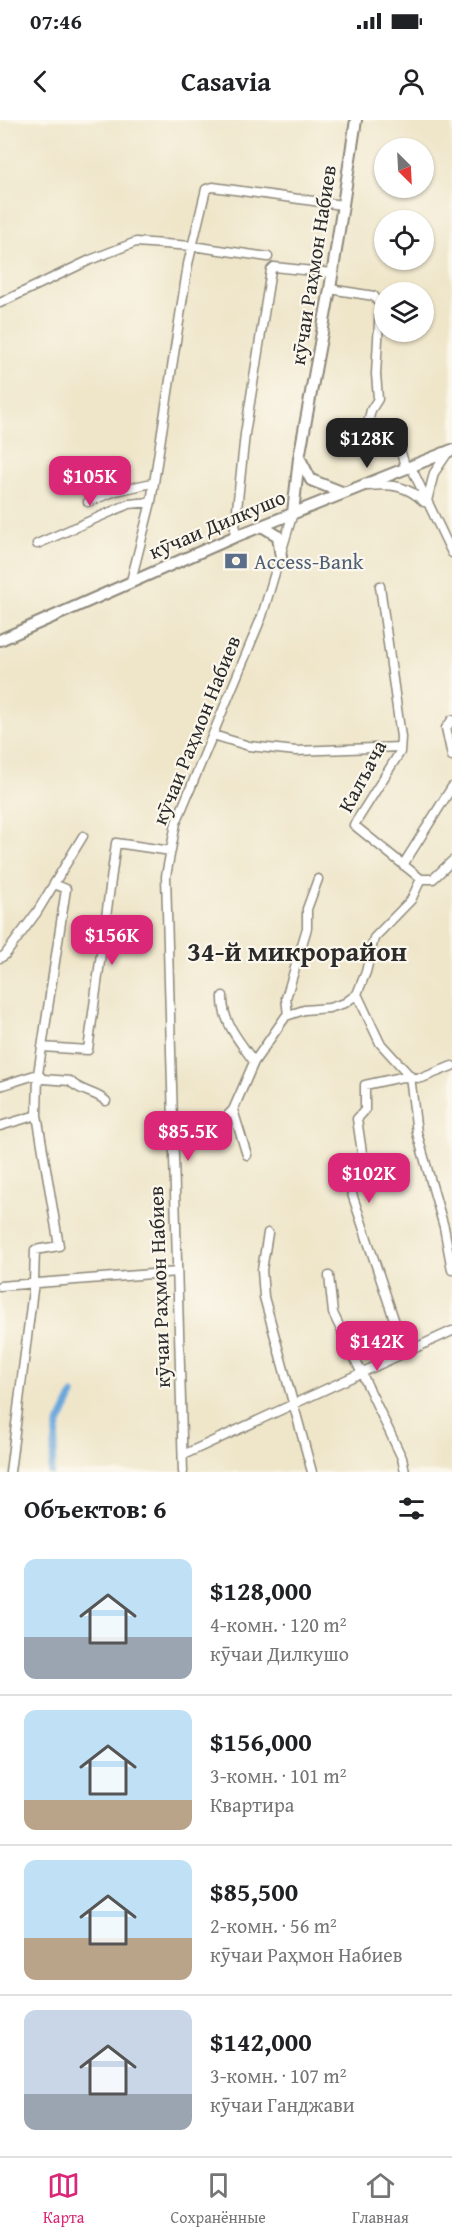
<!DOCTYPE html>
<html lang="ru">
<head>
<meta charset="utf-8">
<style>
  :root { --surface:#fff; --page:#f2f2f2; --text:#202124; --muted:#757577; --line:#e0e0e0; --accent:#db2777 }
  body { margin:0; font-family:"Gentium Book Plus",serif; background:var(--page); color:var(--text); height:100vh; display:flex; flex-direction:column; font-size:22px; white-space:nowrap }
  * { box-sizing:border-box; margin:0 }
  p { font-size:20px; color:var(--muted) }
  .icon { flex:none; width:33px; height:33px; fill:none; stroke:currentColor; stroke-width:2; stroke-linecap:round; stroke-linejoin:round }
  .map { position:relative; height:1352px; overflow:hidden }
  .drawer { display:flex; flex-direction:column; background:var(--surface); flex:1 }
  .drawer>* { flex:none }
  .needle { width:39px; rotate:156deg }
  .controls { position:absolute; left:374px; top:18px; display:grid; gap:12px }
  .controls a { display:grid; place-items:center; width:60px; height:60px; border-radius:50%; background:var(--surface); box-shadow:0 2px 4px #0004; font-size:30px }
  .price { position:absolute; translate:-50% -51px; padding:0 14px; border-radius:12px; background:var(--accent); color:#fff; font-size:20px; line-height:39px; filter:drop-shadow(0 2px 3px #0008) }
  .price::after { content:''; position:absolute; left:50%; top:36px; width:18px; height:14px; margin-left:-9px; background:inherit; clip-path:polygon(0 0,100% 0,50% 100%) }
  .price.active { background:#222; color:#fff }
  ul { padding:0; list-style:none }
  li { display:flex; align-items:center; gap:18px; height:150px; padding:0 24px }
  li+li { border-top:2px solid var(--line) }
  li span { display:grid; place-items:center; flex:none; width:168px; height:120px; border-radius:12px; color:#555 }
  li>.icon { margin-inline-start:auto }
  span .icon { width:72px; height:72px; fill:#fffc; stroke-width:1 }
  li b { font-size:26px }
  h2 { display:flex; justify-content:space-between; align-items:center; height:72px; padding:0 24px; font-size:26px }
  .status { display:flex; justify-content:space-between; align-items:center; height:42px; padding:0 30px; background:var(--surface); direction:ltr }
  .status svg { height:16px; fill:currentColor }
  header { display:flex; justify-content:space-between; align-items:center; height:78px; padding:0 24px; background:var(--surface); font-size:27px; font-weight:800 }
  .dock { display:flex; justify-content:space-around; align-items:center; height:84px; border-top:2px solid var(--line); background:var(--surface); font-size:16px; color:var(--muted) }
  .dock a { display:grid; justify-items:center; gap:3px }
  .dock .active { color:var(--accent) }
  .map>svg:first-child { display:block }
</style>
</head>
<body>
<div class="status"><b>07:46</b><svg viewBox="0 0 49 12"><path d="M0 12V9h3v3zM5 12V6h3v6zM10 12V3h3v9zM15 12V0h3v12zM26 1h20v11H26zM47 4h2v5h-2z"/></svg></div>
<header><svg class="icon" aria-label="back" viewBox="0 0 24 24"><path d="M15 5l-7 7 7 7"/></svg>Casavia<svg class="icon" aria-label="person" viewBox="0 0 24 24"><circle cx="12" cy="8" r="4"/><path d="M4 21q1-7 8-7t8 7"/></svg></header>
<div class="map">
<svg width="452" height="1352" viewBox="0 0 452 1352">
  <rect width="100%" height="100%" fill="#fbf7ec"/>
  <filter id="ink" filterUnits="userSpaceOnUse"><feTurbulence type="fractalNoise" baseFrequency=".0167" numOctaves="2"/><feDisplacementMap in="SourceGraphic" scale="12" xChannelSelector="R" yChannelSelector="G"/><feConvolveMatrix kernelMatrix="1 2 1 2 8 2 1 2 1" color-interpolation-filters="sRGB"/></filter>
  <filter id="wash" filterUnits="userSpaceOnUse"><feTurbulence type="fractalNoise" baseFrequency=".008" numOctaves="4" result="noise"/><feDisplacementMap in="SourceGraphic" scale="24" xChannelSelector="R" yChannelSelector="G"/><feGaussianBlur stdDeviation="1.35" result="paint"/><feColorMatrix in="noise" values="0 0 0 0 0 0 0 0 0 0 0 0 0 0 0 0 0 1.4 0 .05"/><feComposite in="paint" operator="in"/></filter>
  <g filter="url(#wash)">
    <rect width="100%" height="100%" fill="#efe6ca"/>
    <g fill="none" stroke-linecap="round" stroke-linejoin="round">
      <!-- canal -->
      <path stroke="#69a7db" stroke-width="7" d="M 51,1352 L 58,1306 L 73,1275"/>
    </g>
  </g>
  <g filter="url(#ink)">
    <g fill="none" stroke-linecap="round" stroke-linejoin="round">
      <!-- minor casing -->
      <g stroke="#8d887a" stroke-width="11">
        <path id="minor" d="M 330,169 L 374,176 L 380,185 L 376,254 L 378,279 L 371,290 L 367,307 L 376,317 L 386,315 L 397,320 L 406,349
          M 0,183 L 90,140 L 136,122 L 192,126 L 268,137
          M 411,347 L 452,433
          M 368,366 C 391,364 407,365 424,382
          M 427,381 L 434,353 L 449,331
          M 88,382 L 116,371 L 152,363
          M 234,417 L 245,314 L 271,150 L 274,147 L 332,153
          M 37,424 L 129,384 L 151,382
          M 131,461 L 151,382 L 188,144 L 206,69 L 213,67 L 342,85
          M 380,466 L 401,617 L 400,632 L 354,705 L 421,759 L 411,780 L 374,818 L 366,852 L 357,874 L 380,923 L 410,956 L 417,1013 L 444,1107 L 452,1150
          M 452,600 L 446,608 L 452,636
          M 213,615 L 249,626 L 296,631 L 400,627
          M 403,745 L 452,667
          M 421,759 L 433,759 L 452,741
          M 0,838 L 5,835 L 37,792 L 83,716
          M 223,876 C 222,903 239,920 254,942
          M 288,895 L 286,878 L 307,808 L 307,789 L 318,759
          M 42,927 L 88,930 L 116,723 L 171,731
          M 0,966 L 38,954 L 43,959 L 70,961 C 80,972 94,971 106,981
          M 233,990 L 247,1035
          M 0,1006 L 37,995
          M 174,1023 L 225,998 L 233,990 L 254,942 L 286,896 L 304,890 L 329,888 L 345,883 L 357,874
          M 268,1113 L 262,1150 L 264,1177 L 312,1352
          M 329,1156 L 333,1193 L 402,1338 L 405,1352
          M 0,1166 L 177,1152
          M 405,1232 L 348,1062 L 364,1046 L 357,999 L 365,990 L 365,965 L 402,957 L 422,958 L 452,946
          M 183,1335 L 452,1211
          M 10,1352 L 34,1162 L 35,1130 L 59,1126 L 37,995 L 38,954 L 66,769 L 54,764
          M 183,1352 L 166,756 L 176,703 L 262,496 L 293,393"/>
      </g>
      <!-- major casing -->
      <g stroke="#8d887a" stroke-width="14">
        <path id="major" d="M 300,339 L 311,360 L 344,373
          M 293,393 L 299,338 L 330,169 L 356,0
          M 262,406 L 278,416 L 281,437
          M 0,520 L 234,417 L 452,330"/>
      </g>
      <!-- minor -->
      <use href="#minor" stroke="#fff" stroke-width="8"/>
      <!-- major -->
      <use href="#major" stroke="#fff" stroke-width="10"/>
    </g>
  </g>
  <!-- icons -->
  <defs>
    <g id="bank-bare" transform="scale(1.8)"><path d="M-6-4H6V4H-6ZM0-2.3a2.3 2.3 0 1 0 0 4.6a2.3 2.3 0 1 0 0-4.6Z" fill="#5c6f8a" stroke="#fbf7ec" stroke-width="2.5" paint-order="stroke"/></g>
  </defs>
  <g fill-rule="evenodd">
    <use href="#bank-bare" x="236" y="441"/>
  </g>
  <g text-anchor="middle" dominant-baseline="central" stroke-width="4.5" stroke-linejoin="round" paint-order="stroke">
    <!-- street labels -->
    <g font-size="21" fill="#2b2b2b" stroke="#fbf7ec">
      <text transform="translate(313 145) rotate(-81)">кӯчаи Раҳмон Набиев</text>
      <text transform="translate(217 404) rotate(-23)">кӯчаи Дилкушо</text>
      <text transform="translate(196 610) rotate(-68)">кӯчаи Раҳмон Набиев</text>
      <text transform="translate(362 656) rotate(-62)">Калъача</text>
      <text transform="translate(159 1167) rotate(-92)">кӯчаи Раҳмон Набиев</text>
    </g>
    <!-- service labels -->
    <g font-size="21" fill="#4e5e75" stroke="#fbf7ec" text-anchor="start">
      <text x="254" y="441">Access-Bank</text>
    </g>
    <!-- district labels -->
    <g font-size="27" font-weight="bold" fill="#2b2b2b" stroke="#fbf7ec">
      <text x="297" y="831">34-й микрорайон</text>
    </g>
  </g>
</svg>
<div class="controls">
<a><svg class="needle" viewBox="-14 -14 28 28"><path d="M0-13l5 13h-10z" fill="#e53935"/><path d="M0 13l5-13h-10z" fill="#757577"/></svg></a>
<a><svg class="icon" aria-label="locate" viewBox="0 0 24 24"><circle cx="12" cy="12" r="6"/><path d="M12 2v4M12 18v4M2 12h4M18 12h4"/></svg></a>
<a><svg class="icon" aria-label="layers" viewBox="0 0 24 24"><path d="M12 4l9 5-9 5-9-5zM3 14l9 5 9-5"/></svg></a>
</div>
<b class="price active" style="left:367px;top:349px">$128K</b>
<b class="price" style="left:90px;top:387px">$105K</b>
<b class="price" style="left:112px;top:846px">$156K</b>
<b class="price" style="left:188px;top:1042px">$85.5K</b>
<b class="price" style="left:369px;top:1084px">$102K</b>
<b class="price" style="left:377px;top:1252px">$142K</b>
</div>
<section class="drawer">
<h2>Объектов: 6<svg class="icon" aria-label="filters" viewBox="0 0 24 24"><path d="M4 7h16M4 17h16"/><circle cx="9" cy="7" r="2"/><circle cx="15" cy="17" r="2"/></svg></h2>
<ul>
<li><span style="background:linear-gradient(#bfe0f5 65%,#9aa5b1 0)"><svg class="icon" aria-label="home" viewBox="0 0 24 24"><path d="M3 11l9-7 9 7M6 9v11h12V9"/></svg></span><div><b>$128,000</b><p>4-комн. · 120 m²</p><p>кӯчаи Дилкушо</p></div></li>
<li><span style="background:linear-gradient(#bfe0f5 75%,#b9a48a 0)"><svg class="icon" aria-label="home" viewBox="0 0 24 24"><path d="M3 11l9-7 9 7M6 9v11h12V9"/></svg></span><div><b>$156,000</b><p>3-комн. · 101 m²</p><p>Квартира</p></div></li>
<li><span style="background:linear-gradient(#bfe0f5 65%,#b9a48a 0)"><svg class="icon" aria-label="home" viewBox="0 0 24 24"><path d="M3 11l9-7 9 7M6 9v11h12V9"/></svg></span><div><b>$85,500</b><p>2-комн. · 56 m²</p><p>кӯчаи Раҳмон Набиев</p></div></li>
<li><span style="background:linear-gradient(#c9d6e8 70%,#9aa5b1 0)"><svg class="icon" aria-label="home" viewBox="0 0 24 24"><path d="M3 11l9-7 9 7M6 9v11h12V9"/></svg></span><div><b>$142,000</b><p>3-комн. · 107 m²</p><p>кӯчаи Ганджави</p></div></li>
</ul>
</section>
<nav class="dock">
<a class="active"><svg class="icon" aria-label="map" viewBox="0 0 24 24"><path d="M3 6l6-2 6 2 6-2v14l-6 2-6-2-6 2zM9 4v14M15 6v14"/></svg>Карта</a>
<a><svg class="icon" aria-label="saved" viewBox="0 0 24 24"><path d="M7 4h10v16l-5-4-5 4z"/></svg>Сохранённые</a>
<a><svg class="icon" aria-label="home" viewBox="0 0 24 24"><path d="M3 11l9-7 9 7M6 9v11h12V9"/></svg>Главная</a>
</nav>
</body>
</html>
